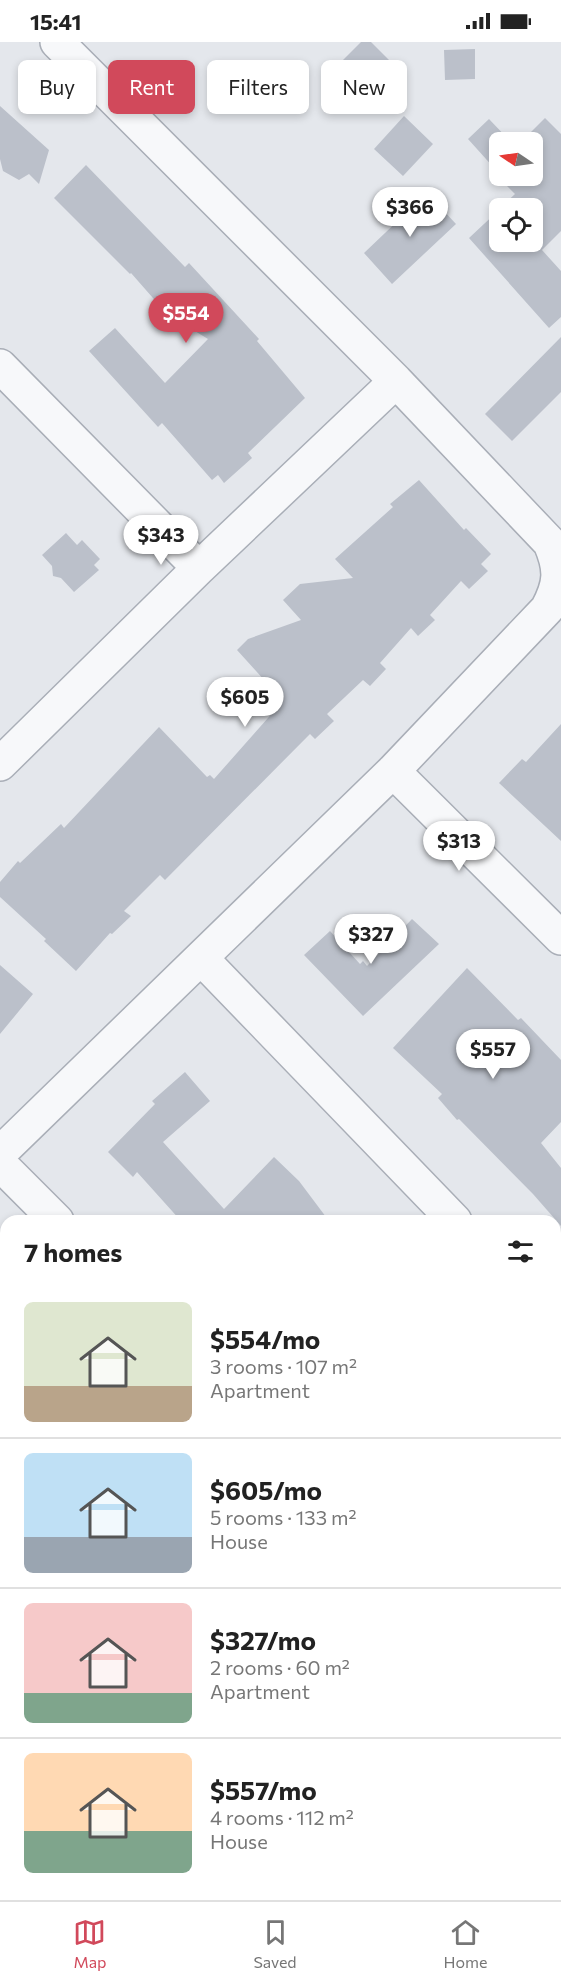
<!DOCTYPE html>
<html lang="en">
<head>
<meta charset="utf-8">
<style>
  :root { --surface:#fff; --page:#f2f2f2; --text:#222; --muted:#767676; --line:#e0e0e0; --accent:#d1495b }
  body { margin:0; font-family:Commissioner,sans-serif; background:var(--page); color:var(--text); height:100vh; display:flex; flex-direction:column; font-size:22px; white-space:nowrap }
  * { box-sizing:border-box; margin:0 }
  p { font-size:20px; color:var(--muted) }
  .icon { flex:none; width:33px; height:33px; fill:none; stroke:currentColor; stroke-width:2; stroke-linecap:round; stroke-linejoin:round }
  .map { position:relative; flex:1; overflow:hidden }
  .side { position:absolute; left:0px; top:1173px; width:561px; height:686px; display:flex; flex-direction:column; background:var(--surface); border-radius:18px 18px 0 0; box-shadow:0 3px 9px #0003 }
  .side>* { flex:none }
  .top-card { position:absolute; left:18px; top:18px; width:525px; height:54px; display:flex; gap:12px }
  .needle { width:39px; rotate:283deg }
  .tools { position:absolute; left:489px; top:90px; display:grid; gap:12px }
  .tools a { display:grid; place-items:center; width:54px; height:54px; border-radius:9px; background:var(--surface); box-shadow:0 3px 9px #0003; font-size:30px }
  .price { position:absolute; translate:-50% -51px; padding:0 14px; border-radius:21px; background:#fff; color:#222; font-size:20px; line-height:39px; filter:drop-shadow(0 2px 3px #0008) }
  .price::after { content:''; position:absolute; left:50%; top:36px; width:18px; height:14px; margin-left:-9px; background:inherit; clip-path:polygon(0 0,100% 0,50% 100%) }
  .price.current { background:var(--accent); color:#fff }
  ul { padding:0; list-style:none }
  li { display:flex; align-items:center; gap:18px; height:150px; padding:0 24px }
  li+li { border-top:2px solid var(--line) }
  li span { display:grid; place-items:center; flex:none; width:168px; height:120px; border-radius:9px; color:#555 }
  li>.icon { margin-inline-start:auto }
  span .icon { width:72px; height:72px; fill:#fffc; stroke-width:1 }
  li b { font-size:26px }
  h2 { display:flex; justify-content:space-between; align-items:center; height:72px; padding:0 24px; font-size:26px }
  .pill { padding:0 21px; border-radius:9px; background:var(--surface); box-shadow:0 3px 9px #0003; font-size:21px; line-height:54px }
  .pill.current { background:var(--accent); color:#fff }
  .status { display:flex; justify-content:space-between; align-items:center; height:42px; padding:0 30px; background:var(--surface); direction:ltr }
  .status svg { height:16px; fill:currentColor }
  .dock { display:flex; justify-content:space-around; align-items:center; height:84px; border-top:2px solid var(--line); background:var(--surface); font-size:16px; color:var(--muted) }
  .dock a { display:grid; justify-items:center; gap:3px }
  .dock .current { color:var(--accent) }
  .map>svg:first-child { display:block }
</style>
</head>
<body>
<div class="status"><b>15:41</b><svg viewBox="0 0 49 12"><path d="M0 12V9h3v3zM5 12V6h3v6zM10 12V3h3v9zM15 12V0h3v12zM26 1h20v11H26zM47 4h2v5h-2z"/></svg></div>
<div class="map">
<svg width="561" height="1858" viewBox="0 0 561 1858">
  <rect width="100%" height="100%" fill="#e4e7ec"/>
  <!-- building -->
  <path fill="#bbc0ca" d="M 361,0 L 371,0 L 392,21 L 363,51 L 337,24 Z
    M 475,7 L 475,37 L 445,38 L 444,8 Z
    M 0,64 L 49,108 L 39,142 L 29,132 L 19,138 L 3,129 L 0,117 Z
    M 404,74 L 433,102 L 403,134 L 374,107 Z
    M 545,76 L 561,92 L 561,189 L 542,208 L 561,229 L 561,275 L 549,286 L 469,196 L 500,167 L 500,200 L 532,200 L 532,166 L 500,166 L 515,152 L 493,130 L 495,127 L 468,97 L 489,77 L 511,100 L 500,100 L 500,134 L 532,134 L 532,100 L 521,100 Z
    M 86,123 L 185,225 L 189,221 L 259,297 L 257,299 L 305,356 L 248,411 L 252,416 L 224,441 L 218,433 L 212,438 L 162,381 L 158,385 L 89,309 L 115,286 L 165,341 L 208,297 L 167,272 L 131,231 L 130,232 L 54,156 Z
    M 427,151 L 456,182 L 392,242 L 364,211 Z
    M 561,295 L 561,350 L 512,399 L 485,372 Z
    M 419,438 L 464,488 L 466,486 L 491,512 L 481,522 L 488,529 L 469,547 L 461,539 L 430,573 L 435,578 L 418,594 L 411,586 L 380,621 L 386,627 L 370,644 L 363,638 L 327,672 L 334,679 L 315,697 L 310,692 L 165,838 L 160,833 L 124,869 L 131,874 L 112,892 L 110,891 L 76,929 L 44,899 L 46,897 L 0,855 L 0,840 L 18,819 L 20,821 L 61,782 L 64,786 L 159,685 L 207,735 L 210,733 L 214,737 L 283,659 L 237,608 L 248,597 L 301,578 L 283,558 L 300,542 L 353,536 L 335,517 L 393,465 L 390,462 Z
    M 66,491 L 77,503 L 82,498 L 100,517 L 94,523 L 99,528 L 74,550 L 61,536 L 53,534 L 52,524 L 42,513 Z
    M 561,682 L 561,799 L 499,741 L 522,717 L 526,720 Z
    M 412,877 L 439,902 L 363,974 L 304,913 L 330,889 L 360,922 L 363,919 L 367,924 Z
    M 0,923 L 33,952 L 0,992 Z
    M 467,926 L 518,978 L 521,976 L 561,1018 L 561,1080 L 541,1101 L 561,1126 L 561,1184 L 533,1152 L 459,1077 L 457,1078 L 438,1056 L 442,1052 L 393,1006 Z
    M 185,1030 L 210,1059 L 163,1100 L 224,1167 L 274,1115 L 299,1139 L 329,1179 L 181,1179 L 137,1130 L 133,1135 L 108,1110 L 155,1062 L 152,1059 Z"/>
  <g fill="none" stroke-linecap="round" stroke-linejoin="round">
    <!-- minor casing -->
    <g stroke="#a9aeb7" stroke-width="36">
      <path id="minor" d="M 0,324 L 199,526 L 0,722
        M 199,526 L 396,339
        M 393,729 L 561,896
        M 201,916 L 455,1179
        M 0,1111 L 393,729 L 547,567 C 561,541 561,527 550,501 L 396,339 L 57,0
        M 0,1122 L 57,1179
        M 555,1283 L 561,1289
        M 0,1330 L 6,1336
        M 0,1577 L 6,1571
        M 555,1680 L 561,1686
        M 220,1852 L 226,1858
        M 118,1858 L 124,1852"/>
    </g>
    <!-- minor -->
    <use href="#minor" stroke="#f7f8fa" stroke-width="33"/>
  </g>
</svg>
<div class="tools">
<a><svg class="needle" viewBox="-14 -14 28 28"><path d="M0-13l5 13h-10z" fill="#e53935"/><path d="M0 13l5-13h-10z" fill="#767676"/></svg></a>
<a><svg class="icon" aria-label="locate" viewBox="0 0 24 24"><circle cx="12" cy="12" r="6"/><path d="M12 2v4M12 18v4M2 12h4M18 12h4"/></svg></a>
</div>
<b class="price" style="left:410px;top:196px">$366</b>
<b class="price current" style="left:186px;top:302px">$554</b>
<b class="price" style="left:161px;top:524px">$343</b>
<b class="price" style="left:245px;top:686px">$605</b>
<b class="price" style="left:459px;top:830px">$313</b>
<b class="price" style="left:371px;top:923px">$327</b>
<b class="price" style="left:493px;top:1038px">$557</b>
<div class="top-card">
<a class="pill">Buy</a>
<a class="pill current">Rent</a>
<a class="pill">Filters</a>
<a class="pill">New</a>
</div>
<section class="side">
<h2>7 homes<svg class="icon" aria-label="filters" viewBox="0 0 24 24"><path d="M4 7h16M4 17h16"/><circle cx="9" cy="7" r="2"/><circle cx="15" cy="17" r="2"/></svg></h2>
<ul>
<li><span style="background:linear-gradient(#dfe7d0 70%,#b9a48a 0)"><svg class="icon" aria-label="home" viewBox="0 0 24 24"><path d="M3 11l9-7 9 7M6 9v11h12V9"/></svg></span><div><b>$554/mo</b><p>3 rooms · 107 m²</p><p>Apartment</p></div></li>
<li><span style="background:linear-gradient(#bfe0f5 70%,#9aa5b1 0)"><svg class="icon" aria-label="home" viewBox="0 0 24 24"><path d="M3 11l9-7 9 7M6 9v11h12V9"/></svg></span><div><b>$605/mo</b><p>5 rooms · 133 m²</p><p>House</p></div></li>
<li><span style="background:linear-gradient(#f6c9c9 75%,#7fa58c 0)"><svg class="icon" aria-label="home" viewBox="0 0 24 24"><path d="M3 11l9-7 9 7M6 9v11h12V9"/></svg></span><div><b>$327/mo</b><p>2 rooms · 60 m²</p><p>Apartment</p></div></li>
<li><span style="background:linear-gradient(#ffd9b3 65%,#7fa58c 0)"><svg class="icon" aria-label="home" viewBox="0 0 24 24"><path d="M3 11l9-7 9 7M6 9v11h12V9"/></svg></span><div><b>$557/mo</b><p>4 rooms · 112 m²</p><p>House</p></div></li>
</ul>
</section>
</div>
<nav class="dock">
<a class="current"><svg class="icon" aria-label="map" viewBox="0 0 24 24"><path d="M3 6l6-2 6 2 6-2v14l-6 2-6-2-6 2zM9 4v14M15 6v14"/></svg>Map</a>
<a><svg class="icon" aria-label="saved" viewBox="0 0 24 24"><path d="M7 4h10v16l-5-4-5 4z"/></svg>Saved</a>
<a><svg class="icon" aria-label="home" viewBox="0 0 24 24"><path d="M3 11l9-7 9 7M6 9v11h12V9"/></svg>Home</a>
</nav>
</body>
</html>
